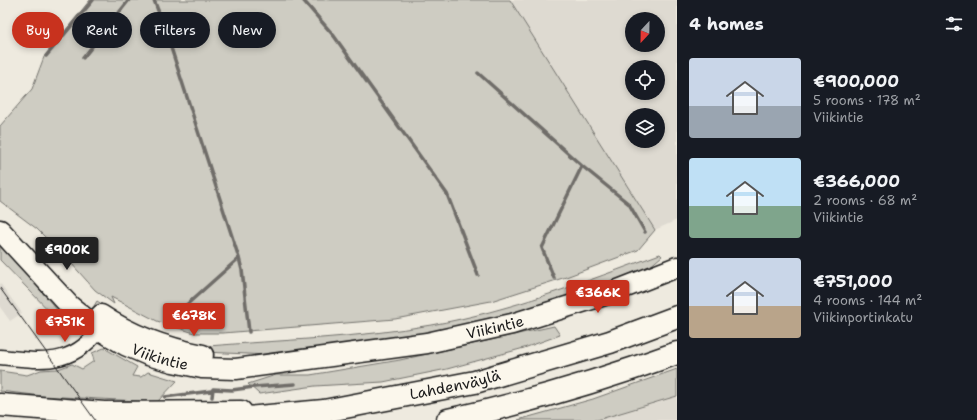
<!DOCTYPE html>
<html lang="en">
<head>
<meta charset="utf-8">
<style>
  :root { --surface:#171b24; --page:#242831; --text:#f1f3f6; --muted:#9ea1a6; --accent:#c8321e }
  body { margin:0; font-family:"Shantell Sans",sans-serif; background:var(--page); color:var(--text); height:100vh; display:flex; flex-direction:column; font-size:15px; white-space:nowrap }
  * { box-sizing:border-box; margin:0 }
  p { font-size:13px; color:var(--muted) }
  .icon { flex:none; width:22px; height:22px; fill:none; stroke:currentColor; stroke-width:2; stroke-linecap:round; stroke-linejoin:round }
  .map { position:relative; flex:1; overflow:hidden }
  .sheet { display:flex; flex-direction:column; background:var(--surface); width:300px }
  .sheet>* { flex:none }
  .banner { position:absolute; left:12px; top:12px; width:380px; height:36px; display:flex; gap:8px }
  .needle { width:26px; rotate:202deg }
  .tools { position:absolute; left:625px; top:12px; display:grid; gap:8px }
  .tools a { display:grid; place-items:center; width:40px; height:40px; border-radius:50%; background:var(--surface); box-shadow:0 2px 6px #0003; font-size:20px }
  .price { position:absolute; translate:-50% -34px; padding:0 9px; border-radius:4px; background:var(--accent); color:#fff; font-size:13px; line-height:26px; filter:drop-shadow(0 1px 2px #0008) }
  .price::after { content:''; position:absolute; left:50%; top:24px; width:12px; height:9px; margin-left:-6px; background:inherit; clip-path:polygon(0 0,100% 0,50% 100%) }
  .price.current { background:#222; color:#fff }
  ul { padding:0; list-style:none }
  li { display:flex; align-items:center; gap:12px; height:100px; padding:0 12px }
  li span { display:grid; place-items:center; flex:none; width:112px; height:80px; border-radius:4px; color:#555 }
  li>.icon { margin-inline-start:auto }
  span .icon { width:48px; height:48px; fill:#fffc; stroke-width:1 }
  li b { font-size:17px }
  h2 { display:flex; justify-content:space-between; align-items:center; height:48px; padding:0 12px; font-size:17px }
  .tag { padding:0 14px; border-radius:18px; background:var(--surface); box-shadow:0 2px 6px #0003; font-size:14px; line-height:36px }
  .tag.current { background:var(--accent); color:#fff }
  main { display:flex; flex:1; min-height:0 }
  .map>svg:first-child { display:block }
</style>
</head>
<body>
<main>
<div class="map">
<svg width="677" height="420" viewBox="0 0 677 420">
  <rect width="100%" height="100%" fill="#eeeadf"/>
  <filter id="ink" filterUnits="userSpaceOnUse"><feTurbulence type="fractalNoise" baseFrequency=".025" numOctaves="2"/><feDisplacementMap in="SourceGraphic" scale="8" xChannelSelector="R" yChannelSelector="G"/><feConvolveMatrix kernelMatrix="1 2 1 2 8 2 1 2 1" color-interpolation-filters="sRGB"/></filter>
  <g filter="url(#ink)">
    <!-- built -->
    <path fill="#dedad1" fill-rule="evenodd" d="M 507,0 L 677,0 L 677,220 L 655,230 ZM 632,19 L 658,19 L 658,45 L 632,45 ZM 632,67 L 658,67 L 658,93 L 632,93 ZM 632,115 L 658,115 L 658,141 L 632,141 Z
      M 0,283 L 22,313 L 10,321 L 0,307 Z
      M 677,396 L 677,420 L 597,420 L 660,402 Z"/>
    <!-- green -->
    <path fill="#ceccc2" stroke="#75746f" d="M 90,0 L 510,0 L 655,230 L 638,250 L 566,277 L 491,301 L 395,319 L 223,333 L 194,333 L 157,321 L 111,297 L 114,304 L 95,290 L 71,263 L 37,229 L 0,201 L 0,126 L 32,89 L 44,57 Z
      M 0,241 L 27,270 L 25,272 L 58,311 L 57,319 L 0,260 Z
      M 660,254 L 662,256 L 648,268 L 603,286 L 512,315 L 425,333 L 268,355 L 205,352 L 110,316 L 94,306 L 97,301 L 134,325 L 195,345 L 208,346 C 282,340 358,338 431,325 C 510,311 585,282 660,254 Z
      M 554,326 L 560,335 L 524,348 L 447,369 L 383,382 L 315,386 L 259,394 L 248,384 L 276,375 L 310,375 L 400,360 Z
      M 104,348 L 137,367 L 132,376 L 141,377 L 148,372 L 177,381 L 157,402 L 43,396 L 0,391 L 0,371 L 27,375 L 41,370 L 58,369 L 72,364 L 82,369 L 94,361 L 92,353 Z
      M 677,369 L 677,396 L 597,420 L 518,420 L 593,399 Z"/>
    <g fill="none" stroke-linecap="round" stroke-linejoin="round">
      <!-- stream -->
      <path stroke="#6f6d69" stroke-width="3.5" d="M 154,0 L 164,26 L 239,258 L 242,270 L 249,332
        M 303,0 L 334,36 L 447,194 L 478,275
        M 46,56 L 93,0
        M 83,58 L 129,0
        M 478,73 L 582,166 L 542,248 L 554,278
        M 582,166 L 629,204 L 645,232
        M 165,324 L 239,258
        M 254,387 L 295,384
        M 165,397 L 211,391
        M 212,397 L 213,389 L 232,390 L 254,387 L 254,386"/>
      <!-- street casing -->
      <g stroke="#1c1c1c" stroke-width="17">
        <path id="street" d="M 0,357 C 47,362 76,366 105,322"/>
      </g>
      <!-- secondary casing -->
      <g stroke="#1c1c1c" stroke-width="23">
        <g id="secondary">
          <path id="s1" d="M 0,230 L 70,306 L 100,330 L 125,345 L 148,355 L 173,362 L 202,368 L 236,369 L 427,343 L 512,324 L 608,294 L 677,267"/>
          <path d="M 101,315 C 132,336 167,348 203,355"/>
        </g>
      </g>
      <!-- highway casing -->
      <g stroke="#1c1c1c" stroke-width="25">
        <g id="highway">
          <path d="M 0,405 L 104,413 L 241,412"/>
          <path id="s2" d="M 225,420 L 324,411 L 475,382 L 610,342 L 677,317"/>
          <path d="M 448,420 C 525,403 603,380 677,353"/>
        </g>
      </g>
      <!-- street -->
      <use href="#street" stroke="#fbf7ec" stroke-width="14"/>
      <!-- secondary -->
      <use href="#secondary" stroke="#fbf7ec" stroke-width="20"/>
      <!-- highway -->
      <use href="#highway" stroke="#fbf7ec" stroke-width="22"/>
      <!-- tram -->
      <path stroke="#1c1c1c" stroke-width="1" d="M 0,288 L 95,420"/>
    </g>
  </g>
  <g text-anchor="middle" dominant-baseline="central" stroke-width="3.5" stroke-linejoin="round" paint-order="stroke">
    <!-- street labels -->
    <g font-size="15" fill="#1c1c1c" stroke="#fbf7ec">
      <text stroke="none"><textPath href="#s1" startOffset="548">Viikintie</textPath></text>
      <text stroke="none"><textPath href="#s1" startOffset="208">Viikintie</textPath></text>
      <text stroke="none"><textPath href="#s2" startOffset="233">Lahdenväylä</textPath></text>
    </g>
  </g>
</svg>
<div class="tools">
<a><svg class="needle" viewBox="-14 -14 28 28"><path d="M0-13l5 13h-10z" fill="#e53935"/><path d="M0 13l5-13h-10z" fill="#9ea1a6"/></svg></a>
<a><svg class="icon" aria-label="locate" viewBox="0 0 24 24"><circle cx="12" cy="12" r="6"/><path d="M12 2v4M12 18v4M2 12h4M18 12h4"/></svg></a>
<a><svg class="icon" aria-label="layers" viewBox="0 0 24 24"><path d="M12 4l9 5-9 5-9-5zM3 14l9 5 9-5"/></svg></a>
</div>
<b class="price current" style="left:67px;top:271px">€900K</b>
<b class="price" style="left:598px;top:314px">€366K</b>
<b class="price" style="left:194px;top:337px">€678K</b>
<b class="price" style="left:65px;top:343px">€751K</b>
<div class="banner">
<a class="tag current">Buy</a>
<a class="tag">Rent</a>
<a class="tag">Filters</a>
<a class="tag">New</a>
</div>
</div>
<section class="sheet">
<h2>4 homes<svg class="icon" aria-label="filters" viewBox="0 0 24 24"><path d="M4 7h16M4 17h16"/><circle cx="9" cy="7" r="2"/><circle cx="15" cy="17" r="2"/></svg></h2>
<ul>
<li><span style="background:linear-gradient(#c9d6e8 60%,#9aa5b1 0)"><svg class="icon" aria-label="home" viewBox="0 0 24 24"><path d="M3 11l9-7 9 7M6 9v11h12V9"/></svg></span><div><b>€900,000</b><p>5 rooms · 178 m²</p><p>Viikintie</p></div></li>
<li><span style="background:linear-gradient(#bfe0f5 60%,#7fa58c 0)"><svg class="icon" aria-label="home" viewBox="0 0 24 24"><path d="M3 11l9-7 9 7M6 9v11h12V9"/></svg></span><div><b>€366,000</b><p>2 rooms · 68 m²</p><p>Viikintie</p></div></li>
<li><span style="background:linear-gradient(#c9d6e8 60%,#b9a48a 0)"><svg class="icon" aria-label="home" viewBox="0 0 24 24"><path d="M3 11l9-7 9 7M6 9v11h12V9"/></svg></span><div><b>€751,000</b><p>4 rooms · 144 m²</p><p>Viikinportinkatu</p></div></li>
</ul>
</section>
</main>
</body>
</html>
